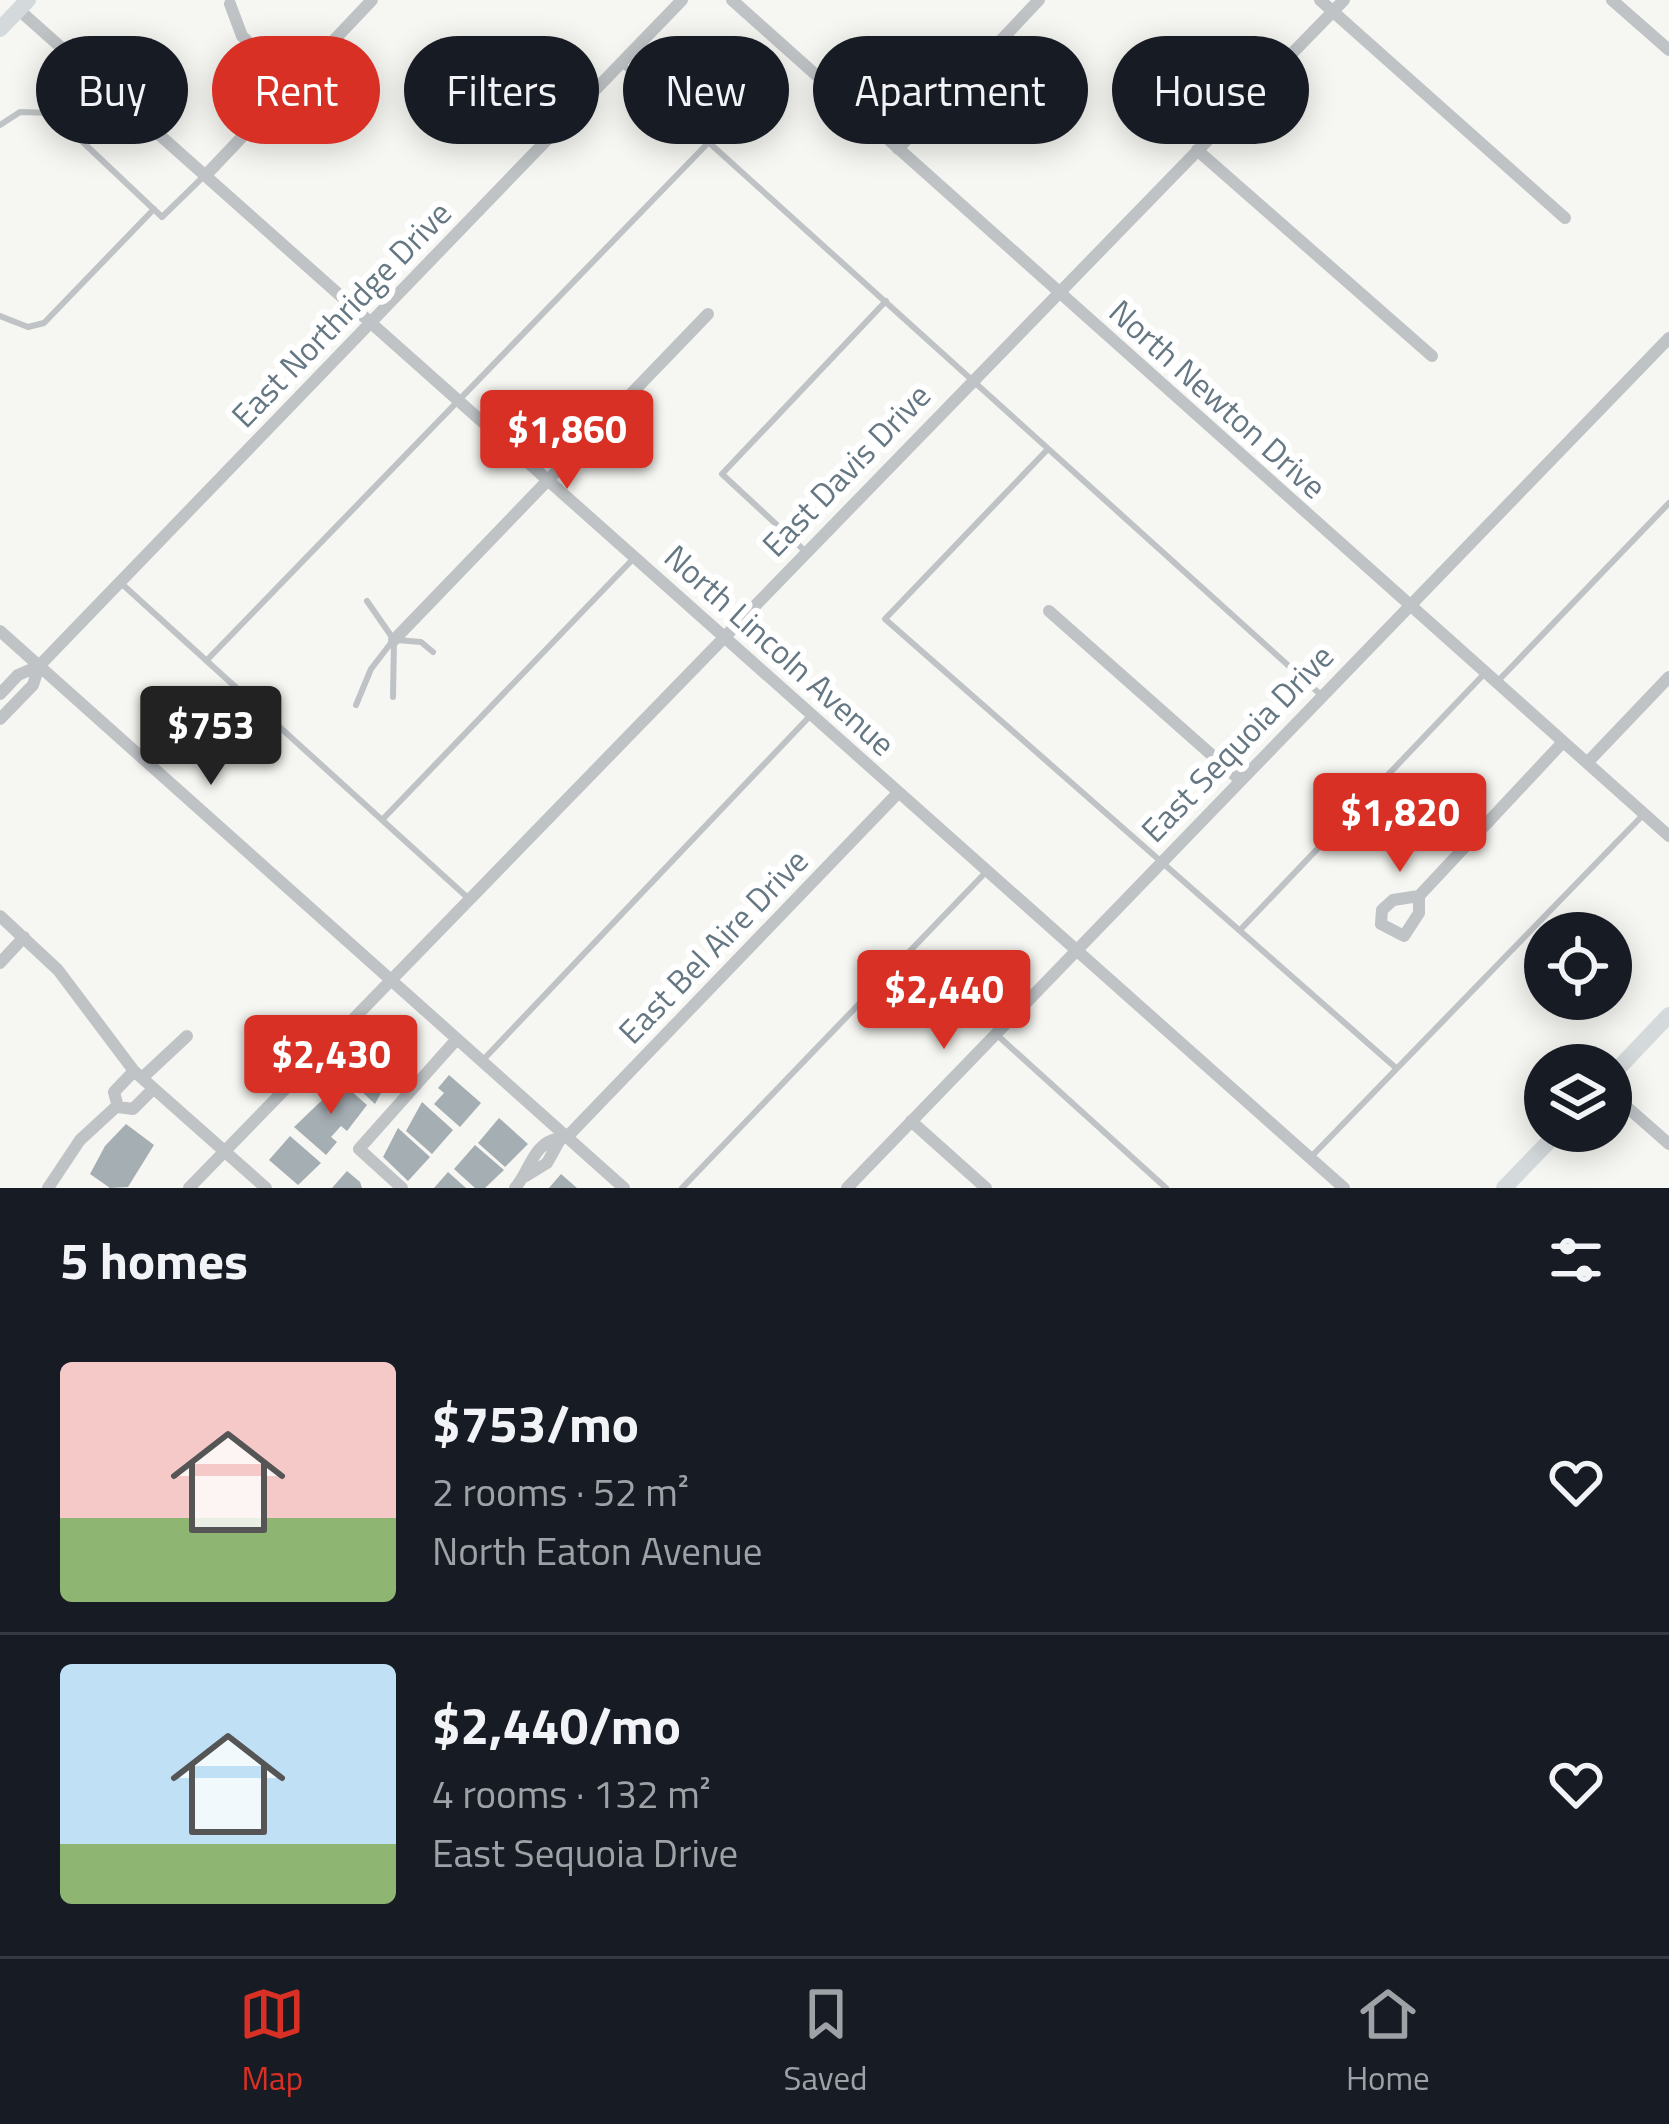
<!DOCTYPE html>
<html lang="en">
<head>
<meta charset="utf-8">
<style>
  :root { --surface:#171b24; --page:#242831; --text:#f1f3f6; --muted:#9ea1a6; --line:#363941; --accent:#d93025 }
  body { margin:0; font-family:"Titillium Web",sans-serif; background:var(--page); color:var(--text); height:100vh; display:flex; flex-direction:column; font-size:45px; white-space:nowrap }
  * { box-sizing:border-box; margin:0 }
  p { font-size:39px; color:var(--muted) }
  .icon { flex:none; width:66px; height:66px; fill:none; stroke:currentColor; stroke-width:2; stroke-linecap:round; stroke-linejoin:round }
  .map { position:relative; height:1188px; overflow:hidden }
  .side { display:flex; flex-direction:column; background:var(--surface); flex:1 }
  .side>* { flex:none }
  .hud { position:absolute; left:36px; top:36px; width:1599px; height:108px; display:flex; gap:24px }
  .buttons { position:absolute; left:1524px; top:912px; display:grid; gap:24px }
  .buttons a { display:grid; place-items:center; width:108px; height:108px; border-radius:50%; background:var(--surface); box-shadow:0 6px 30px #0003; font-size:60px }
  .price { position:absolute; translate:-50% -102px; padding:0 27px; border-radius:12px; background:var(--accent); color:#fff; font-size:39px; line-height:78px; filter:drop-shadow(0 3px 6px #0008) }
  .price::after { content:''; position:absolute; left:50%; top:72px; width:36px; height:27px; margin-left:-18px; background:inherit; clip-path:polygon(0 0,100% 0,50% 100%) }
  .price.selected { background:#222; color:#fff }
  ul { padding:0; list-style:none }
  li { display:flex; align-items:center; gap:36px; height:300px; padding:0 60px }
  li+li { border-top:3px solid var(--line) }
  li span { display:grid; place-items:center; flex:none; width:336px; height:240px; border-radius:12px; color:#555 }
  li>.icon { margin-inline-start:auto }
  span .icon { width:144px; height:144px; fill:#fffc; stroke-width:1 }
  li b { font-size:51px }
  h2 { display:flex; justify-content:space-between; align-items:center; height:144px; padding:0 60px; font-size:51px }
  .tag { padding:0 42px; border-radius:54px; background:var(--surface); box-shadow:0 6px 30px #0003; font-size:42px; line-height:108px }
  .tag.selected { background:var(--accent); color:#fff }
  .tab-bar { display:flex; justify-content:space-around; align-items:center; height:168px; border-top:3px solid var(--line); background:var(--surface); font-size:33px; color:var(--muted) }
  .tab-bar a { display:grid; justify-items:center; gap:6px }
  .tab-bar .selected { color:var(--accent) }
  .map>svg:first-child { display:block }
</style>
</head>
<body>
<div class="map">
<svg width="1669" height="1188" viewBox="0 0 1669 1188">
  <rect width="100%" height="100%" fill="#f6f6f2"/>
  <!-- building -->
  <path fill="#a5aeb3" d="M 390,1026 L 416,1049 L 406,1060 L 412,1065 L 401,1078 L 369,1050 Z
    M 365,1052 L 391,1075 L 375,1104 L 344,1075 Z
    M 449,1075 L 481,1103 L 460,1127 L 434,1104 L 444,1093 L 438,1088 Z
    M 341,1082 L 367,1105 L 347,1131 L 341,1126 L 331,1137 L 337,1142 L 326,1155 L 294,1127 Z
    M 422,1102 L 453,1130 L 432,1154 L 406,1131 Z
    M 499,1118 L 528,1144 L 505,1167 L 478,1143 Z
    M 126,1124 L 154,1145 L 128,1187 L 110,1188 L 90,1174 L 105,1146 Z
    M 398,1128 L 430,1157 L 408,1181 L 383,1157 Z
    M 290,1136 L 321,1163 L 298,1185 L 269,1160 Z
    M 475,1145 L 504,1170 L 485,1188 L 475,1188 L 454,1169 Z
    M 347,1171 L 360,1182 L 362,1188 L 332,1188 Z
    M 448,1172 L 466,1188 L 434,1188 Z
    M 561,1174 L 577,1188 L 549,1188 Z"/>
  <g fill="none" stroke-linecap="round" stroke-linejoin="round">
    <!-- lane -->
    <path stroke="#bfc3c6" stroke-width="6" d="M 623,65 L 1321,695
      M 0,125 L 20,112 L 52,113 L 162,217 L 202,178
      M 0,316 L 28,327 L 44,323 L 154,209
      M 1046,451 L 885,619 L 1396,1068
      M 805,551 L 722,474 L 886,301
      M 122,584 L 468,898
      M 367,601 L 394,640 L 393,697
      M 397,640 L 421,642 L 433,652
      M 207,660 L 709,142
      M 1497,682 L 1669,503
      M 356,705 L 371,669 L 391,643
      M 382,820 L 633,559
      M 1241,929 L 1485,673
      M 996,1034 L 1166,1188
      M 482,1061 L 810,716
      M 1310,1158 L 1642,816
      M 682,1188 L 985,873"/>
    <!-- street -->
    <path stroke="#bfc3c6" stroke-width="12" d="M 732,0 L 1669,836
      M 1320,0 L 1565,218
      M 1612,0 L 1669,50
      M 230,4 L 242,36 L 291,83
      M 19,10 L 1344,1188
      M 898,149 L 1039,0
      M 1197,150 L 1432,356
      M 205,176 L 372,0
      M 1049,611 L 1240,780
      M 0,631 L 624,1188
      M 394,640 L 708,314
      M 0,694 L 18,675 L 39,666 L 682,0
      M 0,719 L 33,685 L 39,666
      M 1587,763 L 1669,677
      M 1419,896 L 1419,913 L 1404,936 L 1381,924 L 1382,910 L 1393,900 L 1419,896 L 1563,742
      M 0,916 L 58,970 L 134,1071 L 266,1188
      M 0,963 L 24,937
      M 134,1071 L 114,1092 L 118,1107 L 133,1109 L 153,1089
      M 142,1078 L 187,1036
      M 1611,1093 L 1669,1144
      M 911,1121 L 986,1188
      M 566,1138 L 898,793
      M 526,1176 L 547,1163 L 562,1136
      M 48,1188 L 80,1140 L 117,1106
      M 189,1188 L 1344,0
      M 402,1188 L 359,1149 L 456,1040
      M 515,1188 C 531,1170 532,1143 560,1138
      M 847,1188 L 1669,338"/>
    <!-- secondary -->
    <path stroke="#d4d9dc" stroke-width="16" d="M 0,29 L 28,0
      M 1611,1076 L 1669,1015
      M 1504,1188 L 1559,1131"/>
  </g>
  <g text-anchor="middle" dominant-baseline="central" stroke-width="12" stroke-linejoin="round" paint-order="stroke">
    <!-- street labels -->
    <g font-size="33" fill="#657783" stroke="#fff">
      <text transform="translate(341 314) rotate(-46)">East Northridge Drive</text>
      <text transform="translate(1218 399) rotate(42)">North Newton Drive</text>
      <text transform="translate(846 470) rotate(-46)">East Davis Drive</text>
      <text transform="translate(780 650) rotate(42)">North Lincoln Avenue</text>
      <text transform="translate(1237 743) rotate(-46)">East Sequoia Drive</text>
      <text transform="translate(713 946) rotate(-46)">East Bel Aire Drive</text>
    </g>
  </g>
</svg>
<div class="buttons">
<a><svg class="icon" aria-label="locate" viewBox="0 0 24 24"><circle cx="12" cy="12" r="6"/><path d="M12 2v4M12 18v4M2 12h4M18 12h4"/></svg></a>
<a><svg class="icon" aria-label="layers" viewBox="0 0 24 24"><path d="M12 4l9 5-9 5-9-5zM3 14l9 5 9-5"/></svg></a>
</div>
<b class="price" style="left:567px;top:492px">$1,860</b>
<b class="price selected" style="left:211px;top:788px">$753</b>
<b class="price" style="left:1400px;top:875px">$1,820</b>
<b class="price" style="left:944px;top:1052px">$2,440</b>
<b class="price" style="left:331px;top:1117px">$2,430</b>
<div class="hud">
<a class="tag">Buy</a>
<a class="tag selected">Rent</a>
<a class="tag">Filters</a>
<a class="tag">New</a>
<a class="tag">Apartment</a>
<a class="tag">House</a>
</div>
</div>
<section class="side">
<h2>5 homes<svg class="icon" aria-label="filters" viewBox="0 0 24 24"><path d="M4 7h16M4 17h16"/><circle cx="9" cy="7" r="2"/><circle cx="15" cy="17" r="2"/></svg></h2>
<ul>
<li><span style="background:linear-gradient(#f6c9c9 65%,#8fb573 0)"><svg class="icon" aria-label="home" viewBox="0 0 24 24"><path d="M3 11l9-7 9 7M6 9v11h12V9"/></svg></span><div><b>$753/mo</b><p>2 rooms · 52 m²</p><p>North Eaton Avenue</p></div><svg class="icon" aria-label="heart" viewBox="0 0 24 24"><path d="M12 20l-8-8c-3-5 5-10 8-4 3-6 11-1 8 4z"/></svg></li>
<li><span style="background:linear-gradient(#bfe0f5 75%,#8fb573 0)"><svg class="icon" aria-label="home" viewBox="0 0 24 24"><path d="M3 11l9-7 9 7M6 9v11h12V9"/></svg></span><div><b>$2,440/mo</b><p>4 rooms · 132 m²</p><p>East Sequoia Drive</p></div><svg class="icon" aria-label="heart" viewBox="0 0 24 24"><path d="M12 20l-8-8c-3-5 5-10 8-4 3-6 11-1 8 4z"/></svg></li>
</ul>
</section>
<nav class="tab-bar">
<a class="selected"><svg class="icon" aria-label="map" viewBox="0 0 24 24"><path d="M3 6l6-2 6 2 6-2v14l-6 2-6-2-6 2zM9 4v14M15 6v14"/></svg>Map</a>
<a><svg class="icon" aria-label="saved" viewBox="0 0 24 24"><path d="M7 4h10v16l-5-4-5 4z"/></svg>Saved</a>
<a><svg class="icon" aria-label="home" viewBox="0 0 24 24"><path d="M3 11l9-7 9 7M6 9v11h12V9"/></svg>Home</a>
</nav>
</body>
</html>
